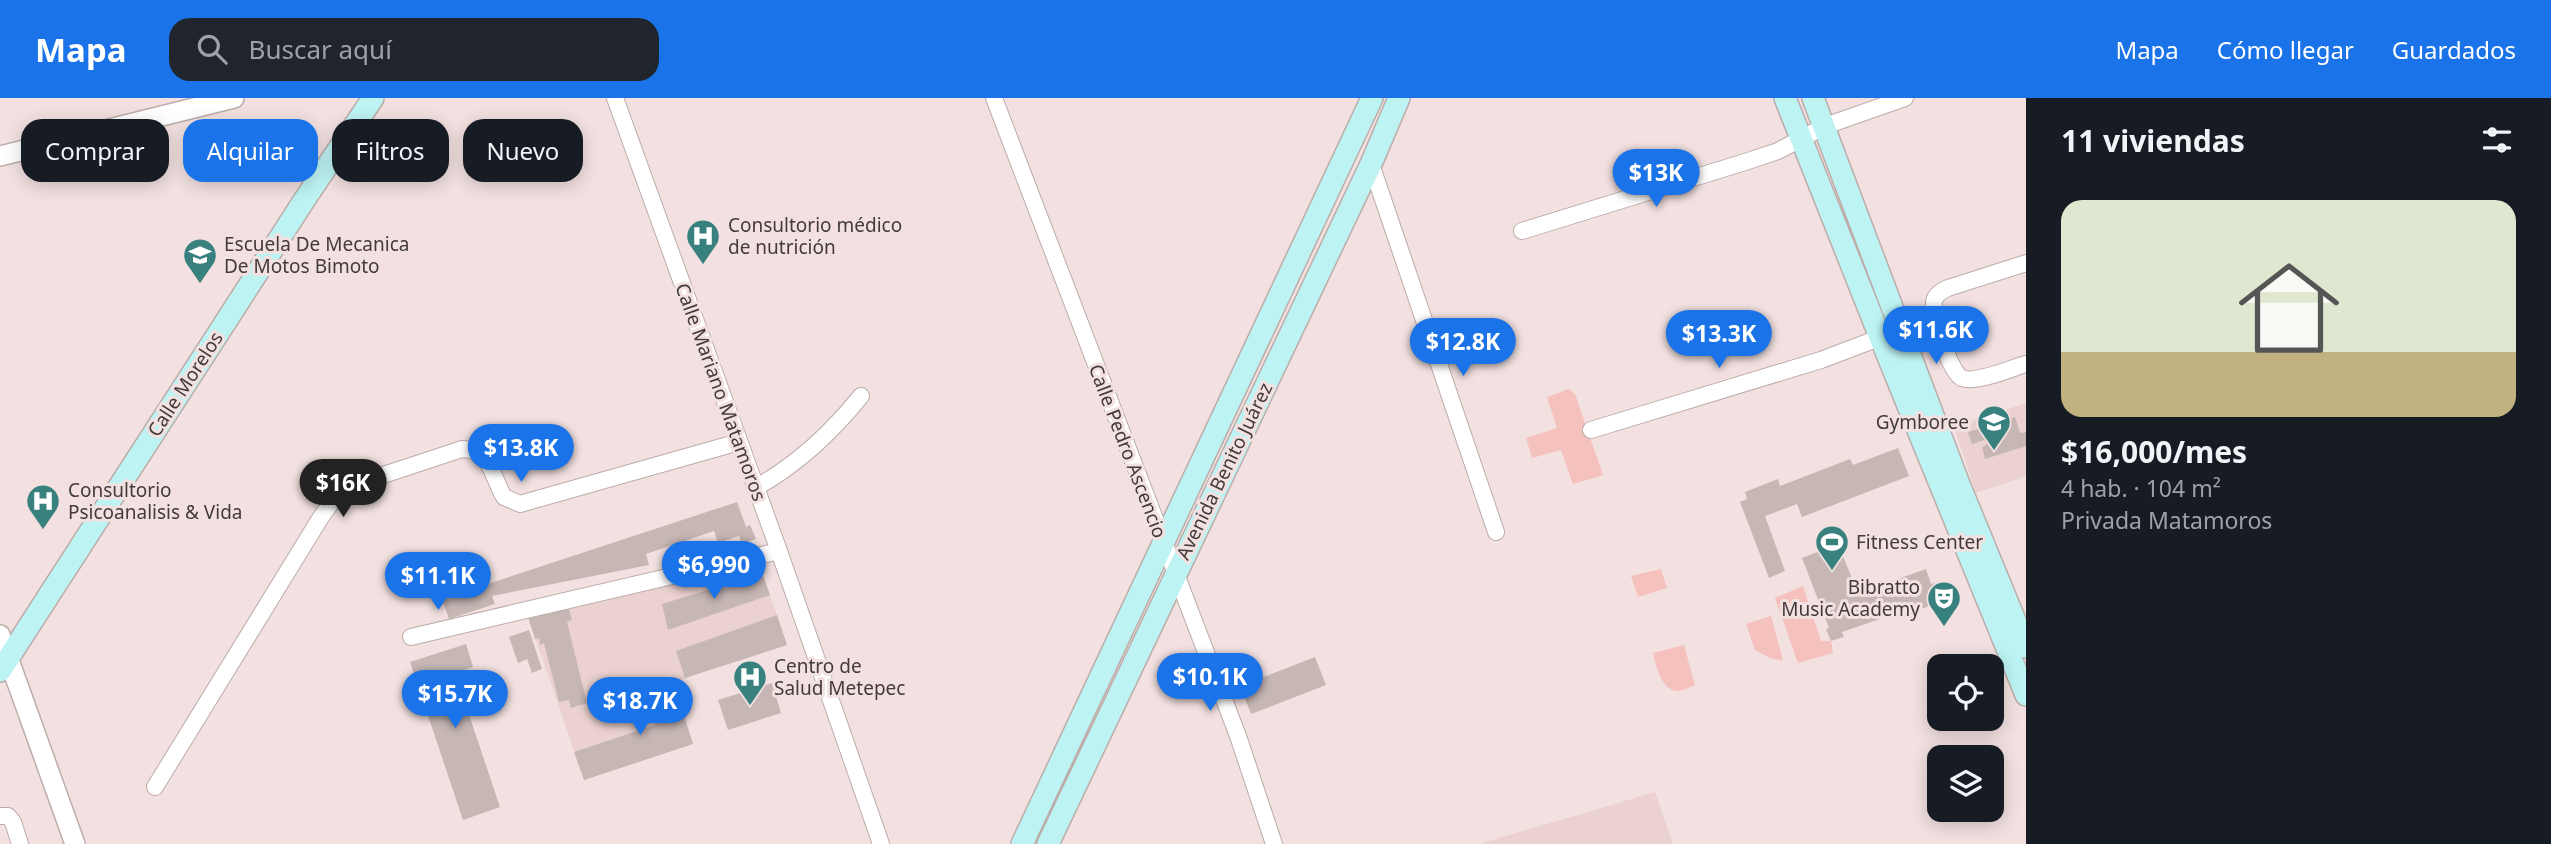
<!DOCTYPE html>
<html lang="es">
<head>
<meta charset="utf-8">
<style>
  :root { --surface:#171b24; --page:#20242c; --text:#f1f3f6; --muted:#9ea1a6; --accent:#1a73e8 }
  body { margin:0; font-family:"Noto Sans",sans-serif; background:var(--page); color:var(--text); height:100vh; display:flex; flex-direction:column; font-size:26px; white-space:nowrap }
  * { box-sizing:border-box; margin:0 }
  p { font-size:23px; color:var(--muted) }
  .icon { flex:none; width:38px; height:38px; fill:none; stroke:currentColor; stroke-width:2; stroke-linecap:round; stroke-linejoin:round }
  .map { position:relative; flex:1; overflow:hidden }
  .panel { display:flex; flex-direction:column; background:var(--surface); width:525px }
  .panel>* { flex:none }
  .guide { position:absolute; left:21px; top:21px; width:665px; height:63px; display:flex; gap:14px }
  .fabs { position:absolute; left:1927px; top:556px; display:grid; gap:14px }
  .fabs a { display:grid; place-items:center; width:77px; height:77px; border-radius:14px; background:var(--surface); box-shadow:0 4px 18px #0003; font-size:35px }
  .price { position:absolute; translate:-50% -60px; padding:0 16px; border-radius:24px; background:var(--accent); color:#fff; font-size:23px; line-height:46px; filter:drop-shadow(0 2px 4px #0008) }
  .price::after { content:''; position:absolute; left:50%; top:42px; width:21px; height:16px; margin-left:-10px; background:inherit; clip-path:polygon(0 0,100% 0,50% 100%) }
  .price.selected { background:#222; color:#fff }
  ul { padding:0; list-style:none }
  li { display:grid; align-content:center; gap:14px; height:371px; padding:0 35px }
  li span { display:grid; place-items:center; height:217px; border-radius:21px; color:#555 }
  li>.icon { margin-inline-start:auto }
  span .icon { width:126px; height:126px; fill:#fffc; stroke-width:1 }
  li b { font-size:30px }
  h2 { display:flex; justify-content:space-between; align-items:center; height:84px; padding:0 35px; font-size:30px }
  .chip { padding:0 24px; border-radius:21px; background:var(--surface); box-shadow:0 4px 18px #0003; font-size:24px; line-height:63px }
  .chip.selected { background:var(--accent); color:#fff }
  header { display:flex; align-items:center; gap:42px; box-sizing:border-box; height:98px; padding:0 35px; background:var(--accent); color:#fff }
  header strong { font-size:33px }
  nav { display:flex; gap:38px; margin-inline-start:auto; font-size:24px }
  .search { width:490px; height:63px; background:var(--page); display:flex; align-items:center; gap:18px; box-sizing:border-box; padding:0 24px; border-radius:21px; color:var(--muted); font-size:26px }
  main { display:flex; flex:1; min-height:0 }
  .map>svg:first-child { display:block }
</style>
</head>
<body>
<header>
<strong>Mapa</strong>
<div class="search"><svg class="icon" aria-label="search" viewBox="0 0 24 24"><circle cx="10" cy="10" r="6"/><path d="M15 15l6 6"/></svg>Buscar aquí</div>
<nav><a>Mapa</a><a>Cómo llegar</a><a>Guardados</a></nav>
</header>
<main>
<div class="map">
<svg width="2026" height="746" viewBox="0 0 2026 746">
  <rect width="100%" height="100%" fill="#f2e1e0"/>
  <!-- built -->
  <path fill="#ebd2d0" d="M 2026,305 L 2026,378 L 1976,395 L 1954,329 Z
    M 760,468 L 787,547 L 674,584 L 693,646 L 584,682 L 528,519 L 571,507 Z
    M 1655,694 L 1673,746 L 1479,746 Z"/>
  <!-- green -->
  <path fill="#f5c1bd" d="M 1569,291 L 1575,296 L 1603,377 L 1573,386 L 1561,352 L 1532,360 L 1526,340 L 1557,330 L 1547,299 Z
    M 1661,471 L 1667,490 L 1638,499 L 1631,478 Z
    M 1803,488 L 1821,543 L 1831,543 L 1833,555 L 1798,565 L 1775,500 Z
    M 1771,518 L 1783,562 L 1772,561 L 1755,552 L 1746,526 Z
    M 1684,547 L 1695,587 C 1690,589 1683,593 1678,593 C 1661,593 1656,567 1653,555 Z"/>
  <!-- building -->
  <path fill="#c6b7b5" d="M 2015,319 L 2020,335 L 2026,334 L 2026,348 L 1985,361 L 1982,349 L 1987,347 L 1985,342 L 1972,346 L 1968,334 Z
    M 1898,350 L 1909,378 L 1802,419 L 1797,406 L 1765,418 L 1785,473 L 1769,480 L 1740,404 L 1747,401 L 1745,394 L 1778,381 L 1780,388 L 1850,361 L 1853,367 Z
    M 737,404 L 746,429 L 750,427 L 756,441 L 742,446 L 739,438 L 718,445 L 714,433 L 646,456 L 649,467 L 492,498 L 495,506 L 449,521 L 442,501 Z
    M 1838,446 L 1858,495 L 1926,471 L 1931,486 L 1935,485 L 1938,494 L 1936,505 L 1919,512 L 1918,508 L 1842,534 L 1844,539 L 1831,543 L 1826,531 L 1829,530 L 1802,460 Z
    M 762,475 L 770,497 L 668,532 L 662,506 Z
    M 568,508 L 572,522 L 567,524 L 587,605 L 571,610 L 569,602 L 559,604 L 544,545 L 540,547 L 539,540 L 535,541 L 528,519 Z
    M 777,517 L 787,547 L 685,580 L 676,553 Z
    M 529,532 L 542,571 L 532,575 L 527,561 L 518,565 L 509,539 Z
    M 466,546 L 473,569 L 455,575 L 500,709 L 463,722 L 410,564 Z
    M 1315,559 L 1326,587 L 1251,616 L 1240,588 Z
    M 669,582 L 681,619 L 684,618 L 693,646 L 584,682 L 574,654 L 655,627 L 643,591 Z
    M 772,585 L 781,615 L 728,632 L 718,602 Z"/>
  <g fill="none" stroke-linecap="round" stroke-linejoin="round">
    <!-- minor casing -->
    <g stroke="#bcacaa" stroke-width="18">
      <path id="minor" d="M 615,0 L 779,453 L 881,746
        M 994,0 L 1238,638 L 1274,746
        M 1371,66 L 1496,434
        M 1522,133 L 1745,64 L 1778,53 L 1825,28 L 1905,0
        M 2026,165 L 1948,190 C 1943,192 1938,195 1935,200 C 1929,212 1950,275 1962,280 C 1975,286 2012,270 2026,266
        M 1897,253 L 1940,235
        M 1591,332 L 1821,262 L 1900,232
        M 755,390 C 797,367 831,335 861,298
        M 411,539 L 779,453
        M 155,689 L 321,419 L 337,397 L 359,385 L 462,351 C 491,351 492,379 504,399 L 520,406 L 739,344
        M 0,718 L 8,718 L 13,724 L 20,746"/>
    </g>
    <!-- tertiary casing -->
    <g stroke="#bcacaa" stroke-width="22">
      <path id="tertiary" d="M 0,58 L 234,0
        M 0,537 L 75,746"/>
    </g>
    <!-- secondary casing -->
    <g stroke="#bcacaa" stroke-width="24">
      <path id="secondary" d="M 1785,0 L 1880,239 L 2026,597
        M 1813,0 L 1959,386 L 2026,549
        M 0,573 L 305,101 L 373,0
        M 1022,746 L 1372,0
        M 1048,746 L 1371,66 L 1399,0"/>
    </g>
    <!-- minor -->
    <use href="#minor" stroke="#fff" stroke-width="16"/>
    <!-- tertiary -->
    <use href="#tertiary" stroke="#fff" stroke-width="19"/>
    <!-- secondary -->
    <use href="#secondary" stroke="#bdf4f3" stroke-width="21"/>
  </g>
  <!-- icons -->
  <defs>
    <g id="hospital-pin" transform="scale(1.75)"><path d="M0 17L-7.5 6A9.5 9.5 0 1 1 7.5 6Z" fill="#39817f" stroke="#f2e1e0"/><path d="M-5-5h3v3.5h4V-5h3V5h-3V1.5h-4V5h-3Z" fill="#fff"/></g>
    <g id="university-pin" transform="scale(1.75)"><path d="M0 17L-7.5 6A9.5 9.5 0 1 1 7.5 6Z" fill="#39817f" stroke="#f2e1e0"/><path d="M0-5L7-2L0 1L-7-2ZM-4 1L0 2.5L4 1V4Q0 6-4 4Z" fill="#fff"/></g>
    <g id="school-pin" transform="scale(1.75)"><path d="M0 17L-7.5 6A9.5 9.5 0 1 1 7.5 6Z" fill="#39817f" stroke="#f2e1e0"/><path d="M0-5L7-2L0 1L-7-2ZM-4 1L0 2.5L4 1V4Q0 6-4 4Z" fill="#fff"/></g>
    <g id="stadium-pin" transform="scale(1.75)"><path d="M0 17L-7.5 6A9.5 9.5 0 1 1 7.5 6Z" fill="#39817f" stroke="#f2e1e0"/><path d="M0-5a6.5 5 0 1 0 0 10a6.5 5 0 1 0 0-10ZM-3.5-1.8h7v3.6h-7Z" fill="#fff"/></g>
    <g id="theatre-pin" transform="scale(1.75)"><path d="M0 17L-7.5 6A9.5 9.5 0 1 1 7.5 6Z" fill="#39817f" stroke="#f2e1e0"/><path d="M-5-5.5Q0-4 5-5.5V0Q5 5 0 6Q-5 5-5 0ZM-3.3-2.5H-1v1.5H-3.3ZM1-2.5H3.3v1.5H1ZM-2.8 1Q0 5.5 2.8 1Z" fill="#fff"/></g>
  </defs>
  <g fill-rule="evenodd">
    <use href="#hospital-pin" x="703" y="138"/>
    <use href="#university-pin" x="200" y="157"/>
    <use href="#school-pin" x="1994" y="324"/>
    <use href="#hospital-pin" x="43" y="403"/>
    <use href="#stadium-pin" x="1832" y="444"/>
    <use href="#theatre-pin" x="1944" y="500"/>
    <use href="#hospital-pin" x="750" y="579"/>
  </g>
  <g text-anchor="middle" dominant-baseline="central" stroke-width="6" stroke-linejoin="round" paint-order="stroke">
    <!-- poi labels -->
    <g font-size="19" fill="#423b3a" stroke="#f2e1e0" text-anchor="start">
      <text x="728" y="127">Consultorio médico<tspan x="728" dy="22">de nutrición</tspan></text>
      <text x="224" y="146">Escuela De Mecanica<tspan x="224" dy="22">De Motos Bimoto</tspan></text>
      <text x="1969" y="324" text-anchor="end">Gymboree</text>
      <text x="68" y="392">Consultorio<tspan x="68" dy="22">Psicoanalisis &amp; Vida</tspan></text>
      <text x="1856" y="444">Fitness Center</text>
      <text x="1920" y="489" text-anchor="end">Bibratto<tspan x="1920" dy="22">Music Academy</tspan></text>
      <text x="774" y="568">Centro de<tspan x="774" dy="22">Salud Metepec</tspan></text>
    </g>
    <!-- street labels -->
    <g font-size="19" fill="#423b3a" stroke="#f2e1e0">
      <text transform="translate(185 286) rotate(-57)">Calle Morelos</text>
      <text transform="translate(721 294) rotate(70)">Calle Mariano Matamoros</text>
      <text transform="translate(1128 353) rotate(69)">Calle Pedro Ascencio</text>
      <text transform="translate(1224 373) rotate(-64)">Avenida Benito Juárez</text>
    </g>
  </g>
</svg>
<div class="fabs">
<a><svg class="icon" aria-label="locate" viewBox="0 0 24 24"><circle cx="12" cy="12" r="6"/><path d="M12 2v4M12 18v4M2 12h4M18 12h4"/></svg></a>
<a><svg class="icon" aria-label="layers" viewBox="0 0 24 24"><path d="M12 4l9 5-9 5-9-5zM3 14l9 5 9-5"/></svg></a>
</div>
<b class="price" style="left:1656px;top:111px">$13K</b>
<b class="price" style="left:1936px;top:268px">$11.6K</b>
<b class="price" style="left:1719px;top:272px">$13.3K</b>
<b class="price" style="left:1463px;top:280px">$12.8K</b>
<b class="price" style="left:521px;top:386px">$13.8K</b>
<b class="price selected" style="left:343px;top:421px">$16K</b>
<b class="price" style="left:714px;top:503px">$6,990</b>
<b class="price" style="left:438px;top:514px">$11.1K</b>
<b class="price" style="left:1210px;top:615px">$10.1K</b>
<b class="price" style="left:455px;top:632px">$15.7K</b>
<b class="price" style="left:640px;top:639px">$18.7K</b>
<div class="guide">
<a class="chip">Comprar</a>
<a class="chip selected">Alquilar</a>
<a class="chip">Filtros</a>
<a class="chip">Nuevo</a>
</div>
</div>
<section class="panel">
<h2>11 viviendas<svg class="icon" aria-label="filters" viewBox="0 0 24 24"><path d="M4 7h16M4 17h16"/><circle cx="9" cy="7" r="2"/><circle cx="15" cy="17" r="2"/></svg></h2>
<ul>
<li><span style="background:linear-gradient(#dfe7d0 70%,#c2b280 0)"><svg class="icon" aria-label="home" viewBox="0 0 24 24"><path d="M3 11l9-7 9 7M6 9v11h12V9"/></svg></span><div><b>$16,000/mes</b><p>4 hab. · 104 m²</p><p>Privada Matamoros</p></div></li>
</ul>
</section>
</main>
</body>
</html>
